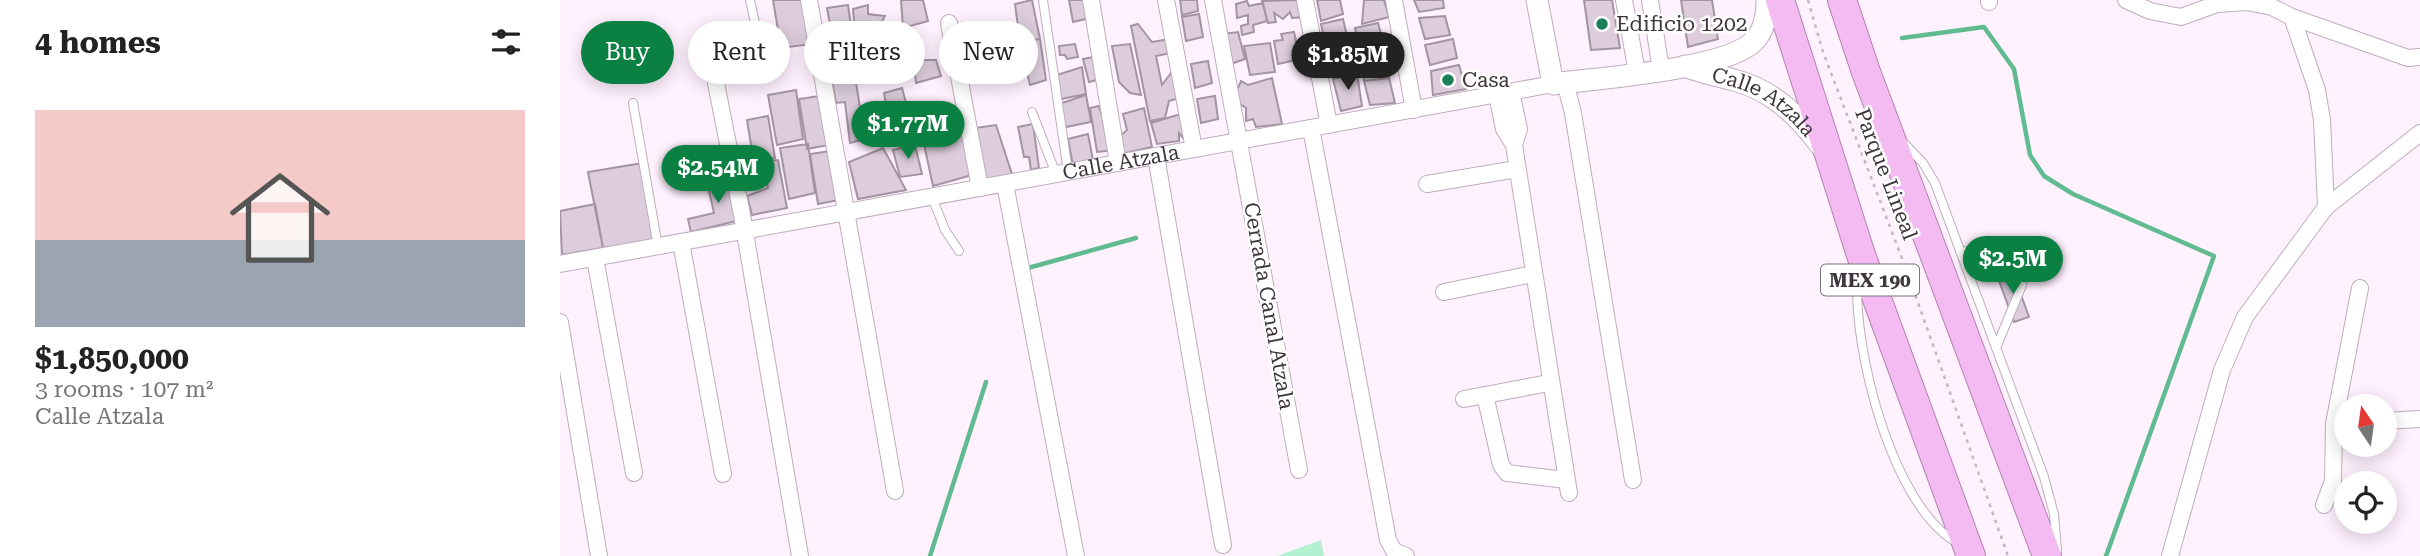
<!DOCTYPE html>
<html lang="en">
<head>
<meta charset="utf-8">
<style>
  :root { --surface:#fff; --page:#f6f6f6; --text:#222; --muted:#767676; --accent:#0b8043 }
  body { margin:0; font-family:"Roboto Serif",serif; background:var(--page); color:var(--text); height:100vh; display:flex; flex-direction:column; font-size:26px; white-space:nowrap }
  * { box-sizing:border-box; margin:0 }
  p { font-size:23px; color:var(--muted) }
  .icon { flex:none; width:38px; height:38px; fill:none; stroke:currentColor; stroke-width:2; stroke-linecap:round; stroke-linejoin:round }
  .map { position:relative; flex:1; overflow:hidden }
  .side { display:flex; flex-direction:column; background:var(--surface); width:560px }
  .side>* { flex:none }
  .top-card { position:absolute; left:21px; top:21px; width:665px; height:63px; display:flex; gap:14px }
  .needle { width:46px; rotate:347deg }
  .tools { position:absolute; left:1774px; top:394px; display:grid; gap:14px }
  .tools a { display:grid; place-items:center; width:63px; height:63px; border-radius:50%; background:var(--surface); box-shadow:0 4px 18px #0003; font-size:35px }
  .price { position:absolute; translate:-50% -60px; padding:0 16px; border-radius:24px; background:var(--accent); color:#fff; font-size:23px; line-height:46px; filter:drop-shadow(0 2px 4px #0008) }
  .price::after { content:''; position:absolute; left:50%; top:42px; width:21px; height:16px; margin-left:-10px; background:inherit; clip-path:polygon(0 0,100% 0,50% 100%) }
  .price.active { background:#222; color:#fff }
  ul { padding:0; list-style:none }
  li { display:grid; align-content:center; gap:14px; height:371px; padding:0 35px }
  li span { display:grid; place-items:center; height:217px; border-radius:0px; color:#555 }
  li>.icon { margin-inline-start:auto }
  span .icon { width:126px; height:126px; fill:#fffc; stroke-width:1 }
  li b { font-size:30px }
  h2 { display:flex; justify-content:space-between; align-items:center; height:84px; padding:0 35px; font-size:30px }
  .chip { padding:0 24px; border-radius:32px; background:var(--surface); box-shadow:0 4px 18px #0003; font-size:24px; line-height:63px }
  .chip.active { background:var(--accent); color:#fff }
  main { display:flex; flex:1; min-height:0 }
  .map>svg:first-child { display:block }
</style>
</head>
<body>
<main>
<section class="side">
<h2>4 homes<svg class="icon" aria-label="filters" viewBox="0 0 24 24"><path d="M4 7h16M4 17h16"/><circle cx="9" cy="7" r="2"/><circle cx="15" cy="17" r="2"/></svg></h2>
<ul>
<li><span style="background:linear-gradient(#f6c9c9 60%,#9aa5b1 0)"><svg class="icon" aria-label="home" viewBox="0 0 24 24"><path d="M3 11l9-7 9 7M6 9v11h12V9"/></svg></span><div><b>$1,850,000</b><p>3 rooms · 107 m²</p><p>Calle Atzala</p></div></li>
</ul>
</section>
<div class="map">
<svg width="1860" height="556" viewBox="0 0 1860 556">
  <rect width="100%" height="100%" fill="#fff1fe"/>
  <!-- green -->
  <path fill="#b3f1d1" d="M 761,540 L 764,556 L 717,556 Z"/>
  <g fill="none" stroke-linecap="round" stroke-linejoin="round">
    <!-- stream -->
    <path stroke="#61bb91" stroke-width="4.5" d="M 1342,38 L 1424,27 L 1454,69 L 1470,155 L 1484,176 L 1513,194 L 1654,256 L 1546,556
      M 468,268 L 576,238
      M 370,556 L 426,382"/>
  </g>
  <!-- building -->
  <path fill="#ddcddc" stroke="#a494a3" stroke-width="2" d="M 213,0 L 244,0 L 252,44 L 221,48 Z
    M 341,0 L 363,0 L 368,21 L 343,28 Z
    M 472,0 L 480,39 L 460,42 L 455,4 Z
    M 509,0 L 527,0 L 530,18 L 513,22 Z
    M 620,0 L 637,0 L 638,11 L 622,15 Z
    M 741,0 L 744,17 L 732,18 L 730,12 L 723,19 L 714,13 L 716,22 L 708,23 L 702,1 Z
    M 757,0 L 780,0 L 783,14 L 761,21 Z
    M 804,0 L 824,0 L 829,17 L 802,24 Z
    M 854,0 L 883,0 L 884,8 L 859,12 Z
    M 1024,0 L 1052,0 L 1060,48 L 1031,50 Z
    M 1121,0 L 1152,0 L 1158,39 L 1128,47 Z
    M 687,1 L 689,6 L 703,3 L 707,21 L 693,25 L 694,32 L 682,35 L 681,26 L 688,24 L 688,15 L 677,18 L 676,4 Z
    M 288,5 L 294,47 L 275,52 L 267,8 Z
    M 308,5 L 308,14 L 325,16 L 320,25 L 295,32 L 293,9 Z
    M 639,14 L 643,37 L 626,41 L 622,17 Z
    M 885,16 L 890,35 L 865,39 L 859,18 Z
    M 783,19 L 789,45 L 767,52 L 761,24 Z
    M 818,23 L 825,49 L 800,53 L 795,28 Z
    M 578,24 L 592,42 L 610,39 L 611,53 L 596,56 L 602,85 L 614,69 L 619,98 L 609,101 L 605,118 L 590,121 L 571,26 Z
    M 678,32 L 685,59 L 671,64 L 662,34 Z
    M 734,32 L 740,59 L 718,64 L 714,41 L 723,40 L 721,34 Z
    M 480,39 L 486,80 L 470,85 L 460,42 Z
    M 893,39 L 897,58 L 870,65 L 865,45 Z
    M 710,43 L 715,72 L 690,75 L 684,46 Z
    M 515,44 L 518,57 L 507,59 L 505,55 L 500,55 L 499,46 Z
    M 570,44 L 581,95 L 570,93 L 559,82 L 552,46 Z
    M 789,47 L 794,73 L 773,79 L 767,51 Z
    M 825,49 L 829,78 L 804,81 L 800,55 Z
    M 544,55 L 548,77 L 529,82 L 523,59 Z
    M 292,57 L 305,139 L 290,143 L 285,102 L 276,103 L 269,65 Z
    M 354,60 L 376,60 L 381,76 L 356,83 Z
    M 648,61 L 652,83 L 635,88 L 631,64 Z
    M 899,65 L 906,89 L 873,95 L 871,71 Z
    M 522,67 L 526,94 L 501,99 L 494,76 Z
    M 797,74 L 802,106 L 781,111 L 773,79 Z
    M 712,78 L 722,124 L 696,127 L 693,119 L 686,121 L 686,108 L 680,104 L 673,88 L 678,88 L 681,81 L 688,85 Z
    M 829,78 L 835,103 L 810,105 L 804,81 Z
    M 342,88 L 352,125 L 338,126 L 335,119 L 329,121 L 324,93 Z
    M 236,90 L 243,139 L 217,145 L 208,95 Z
    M 267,95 L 274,144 L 247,149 L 239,99 Z
    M 526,95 L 531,122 L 506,127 L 499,104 Z
    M 655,96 L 658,119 L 641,123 L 637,99 Z
    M 539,106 L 543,119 L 556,150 L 537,152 L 530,108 Z
    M 584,108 L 592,147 L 561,154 L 558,138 L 567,130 L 563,114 Z
    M 624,113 L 628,144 L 619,133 L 619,141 L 597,144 L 591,123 Z
    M 208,116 L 215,158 L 194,163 L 187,120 Z
    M 401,123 L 412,175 L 373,186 L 362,135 Z
    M 473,124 L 479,168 L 471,170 L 469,157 L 464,157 L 458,127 Z
    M 436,125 L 452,174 L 426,181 L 415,128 Z
    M 528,134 L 533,160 L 513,165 L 508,139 Z
    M 248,144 L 255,193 L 229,199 L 220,148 Z
    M 355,145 L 362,174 L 340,177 L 333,150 Z
    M 323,148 L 346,190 L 298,199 L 289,162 Z
    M 277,150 L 284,199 L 258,204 L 250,154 Z
    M 218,160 L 227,208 L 192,215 L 187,196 L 208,188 L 201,162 Z
    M 83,163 L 96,240 L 43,248 L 28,172 Z
    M 169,173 L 180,220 L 131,232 L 128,219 L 154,213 L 146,178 Z
    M 35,204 L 43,248 L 2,255 L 0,211 Z
    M 1452,270 L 1469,317 L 1454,322 L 1437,275 Z"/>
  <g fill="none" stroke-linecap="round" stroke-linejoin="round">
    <!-- service casing -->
    <g stroke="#beaebd" stroke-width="10">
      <path id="service" d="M 190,0 L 198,37
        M 483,0 L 508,172
        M 73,103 L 98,247
        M 472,112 L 496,174
        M 1344,143 L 1363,163 L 1375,183 L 1484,477 L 1494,514 L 1497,550
        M 372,197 L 385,230 L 399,251
        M 1400,251 C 1437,254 1448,246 1462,285 L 1436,348
        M 1298,275 C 1291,344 1333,512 1400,544"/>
    </g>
    <!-- minor casing -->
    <g stroke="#beaebd" stroke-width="18">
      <g id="minor">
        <path d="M 249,0 L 335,491"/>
        <path d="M 531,0 L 558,163"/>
        <path d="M 606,0 L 634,149"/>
        <path d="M 653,0 L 739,470"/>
        <path d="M 745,0 L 769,125"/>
        <path d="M 834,0 L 854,110"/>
        <path d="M 1064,0 L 1077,73"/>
        <path d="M 1090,0 L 1101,70"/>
        <path d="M 1429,0 L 1429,2"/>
        <path d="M 1566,0 L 1590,11 L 1621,17 L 1657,4 L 1687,2 L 1712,7 L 1732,17 L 1848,58 L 1860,57"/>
        <path d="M 1732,17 L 1757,90 L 1762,120 L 1766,207"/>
        <path d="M 389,23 L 420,188"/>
        <path d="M 1005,82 L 1013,113 L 1073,480"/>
        <path d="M 156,83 L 182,215 L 240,556"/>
        <path d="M 951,92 L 959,129 L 954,145"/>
        <path d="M 937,94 L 944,129 L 954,145 L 1009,493"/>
        <path d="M 751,128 L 828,540 L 834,551 L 846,556"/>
        <path d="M 596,156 L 663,545"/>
        <path d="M 445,184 L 516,556"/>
        <path d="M 867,184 L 957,169"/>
        <path d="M 121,242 L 163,474"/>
        <path d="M 35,258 L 74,473"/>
        <path id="s1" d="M 0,264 L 993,84"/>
        <path d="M 884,292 L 973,274"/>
        <path d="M 0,322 L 39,556"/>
        <path d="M 925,395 L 941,465 L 947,473 L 1006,480"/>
        <path d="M 904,399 L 989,383"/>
        <path d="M 1825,421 L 1860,419"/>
        <path d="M 1764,505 L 1773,481 L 1774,424 L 1800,288"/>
        <path d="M 1610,556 L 1662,370 L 1685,317 L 1766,207 L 1860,133"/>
      </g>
    </g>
    <!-- tertiary casing -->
    <g stroke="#beaebd" stroke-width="23">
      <g id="tertiary">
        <path d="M 977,0 L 993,84 C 1035,78 1169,70 1195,40 C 1205,29 1207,14 1207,0"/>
        <path id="s2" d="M 1125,66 C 1141,73 1157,75 1174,80 C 1212,90 1238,115 1261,146"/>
      </g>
    </g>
    <!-- trunk casing -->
    <g stroke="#b282b0" stroke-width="30">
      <path id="trunk" d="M 1220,0 L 1301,255 L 1411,556
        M 1282,0 L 1306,72 L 1487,556"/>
    </g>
    <!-- path -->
    <path stroke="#c3b7c2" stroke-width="2.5" stroke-dasharray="3.5 5" stroke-linecap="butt" d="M 1248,0 L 1263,52 L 1345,266 L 1448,556"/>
    <!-- service -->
    <use href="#service" stroke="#fff" stroke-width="8"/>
    <!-- minor -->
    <use href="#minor" stroke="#fff" stroke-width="16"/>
    <!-- tertiary -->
    <use href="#tertiary" stroke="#fff" stroke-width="21"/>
    <!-- trunk -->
    <use href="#trunk" stroke="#f4bbf2" stroke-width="28"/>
  </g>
  <!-- markers -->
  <g fill="#1b8059" stroke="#fff" stroke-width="2.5">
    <circle cx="1042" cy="24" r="7"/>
    <circle cx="888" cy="80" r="7"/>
  </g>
  <g text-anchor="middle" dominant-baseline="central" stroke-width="5" stroke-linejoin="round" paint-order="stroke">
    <!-- shield labels -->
    <rect fill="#fff" stroke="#787377" stroke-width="2" x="1261" y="264.5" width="98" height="31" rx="5"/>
    <g font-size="19" font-weight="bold" fill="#3e373d">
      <text x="1310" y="280">MEX 190</text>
    </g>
    <!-- poi labels -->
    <g font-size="21" fill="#3e373d" stroke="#fff" text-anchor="start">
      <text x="1056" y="24">Edificio 1202</text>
      <text x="902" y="80">Casa</text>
    </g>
    <!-- street labels -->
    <g font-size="21" fill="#3e373d" stroke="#fff">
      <text stroke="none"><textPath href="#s2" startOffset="88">Calle Atzala</textPath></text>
      <text stroke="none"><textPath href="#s1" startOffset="570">Calle Atzala</textPath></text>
      <text transform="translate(1326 174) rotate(69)">Parque Lineal</text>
      <text transform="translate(709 306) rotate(80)">Cerrada Canal Atzala</text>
    </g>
  </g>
</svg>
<div class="tools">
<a><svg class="needle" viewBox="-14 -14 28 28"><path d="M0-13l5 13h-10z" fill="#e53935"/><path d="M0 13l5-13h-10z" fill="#767676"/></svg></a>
<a><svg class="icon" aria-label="locate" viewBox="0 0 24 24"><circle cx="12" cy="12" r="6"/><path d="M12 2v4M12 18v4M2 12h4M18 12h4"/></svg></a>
</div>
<b class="price active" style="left:788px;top:92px">$1.85M</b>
<b class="price" style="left:348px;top:161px">$1.77M</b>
<b class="price" style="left:158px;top:205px">$2.54M</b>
<b class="price" style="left:1453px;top:296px">$2.5M</b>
<div class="top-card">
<a class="chip active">Buy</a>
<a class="chip">Rent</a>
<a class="chip">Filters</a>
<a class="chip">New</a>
</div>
</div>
</main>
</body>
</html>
